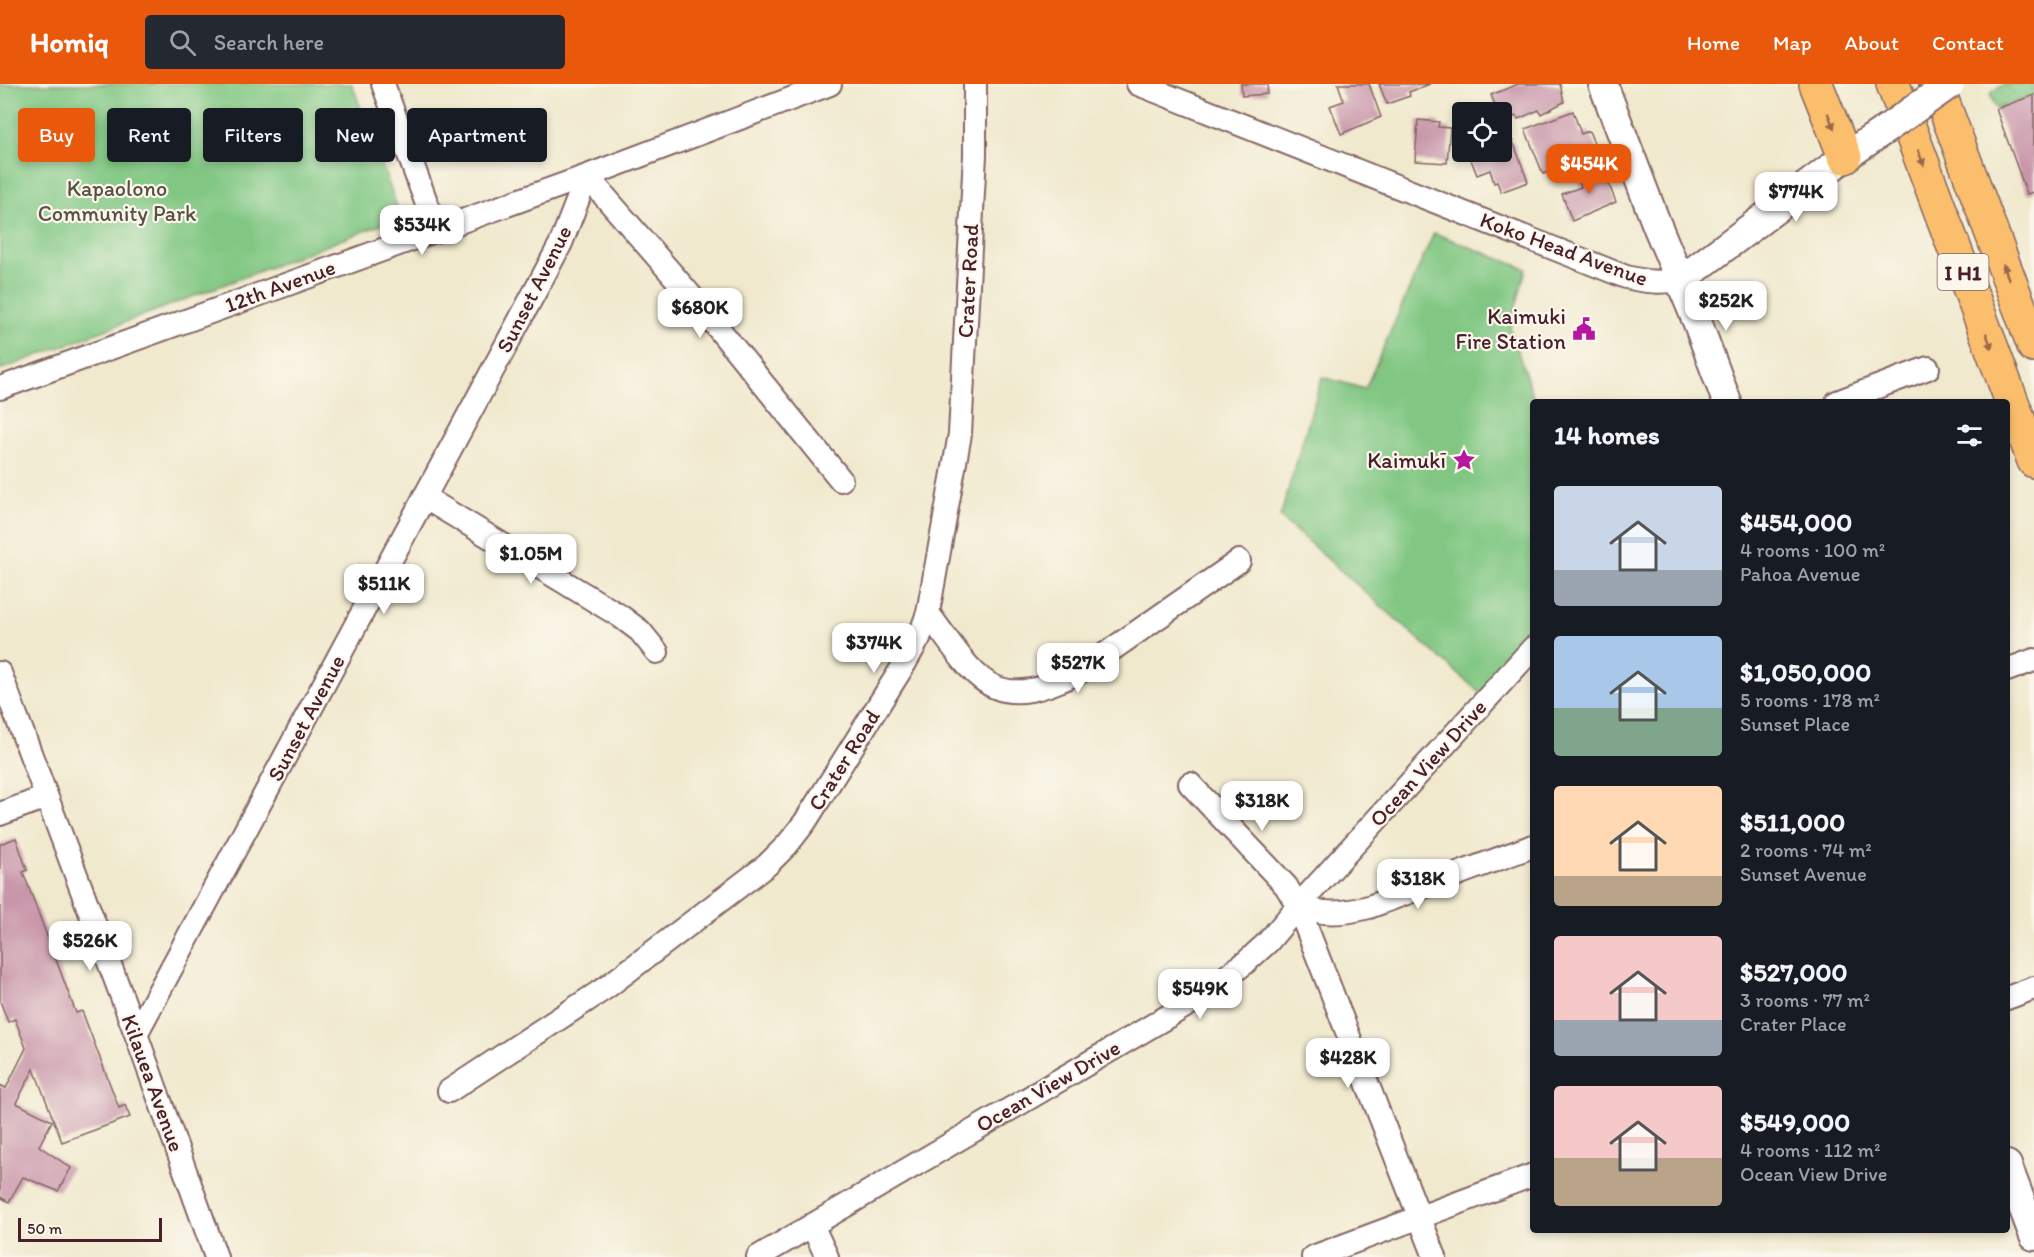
<!DOCTYPE html>
<html lang="en">
<head>
<meta charset="utf-8">
<style>
  :root { --surface:#171b24; --page:#242831; --text:#f1f3f6; --muted:#9ea1a6; --accent:#ea580c }
  body { margin:0; font-family:Itim,sans-serif; background:var(--page); color:var(--text); height:100vh; display:flex; flex-direction:column; font-size:22px; white-space:nowrap }
  * { box-sizing:border-box; margin:0 }
  p { font-size:20px; color:var(--muted) }
  .icon { flex:none; width:33px; height:33px; fill:none; stroke:currentColor; stroke-width:2; stroke-linecap:round; stroke-linejoin:round }
  .map { position:relative; flex:1; overflow:hidden }
  .drawer { position:absolute; left:1530px; top:315px; width:480px; height:834px; display:flex; flex-direction:column; background:var(--surface); border-radius:6px; box-shadow:0 3px 9px #0003 }
  .drawer>* { flex:none }
  .guide { position:absolute; left:18px; top:24px; width:570px; height:54px; display:flex; gap:12px }
  .fabs { position:absolute; left:1452px; top:18px; display:grid; gap:12px }
  .fabs a { display:grid; place-items:center; width:60px; height:60px; border-radius:6px; background:var(--surface); box-shadow:0 3px 9px #0003; font-size:30px }
  .scale { position:absolute; left:18px; bottom:15px; width:144px; box-sizing:border-box; padding-left:6px; border:3px solid #4a1f2b; border-top:0; font-size:16px; line-height:21px; white-space:nowrap; color:#4a1f2b; -webkit-text-stroke:4px #fbf7ec; paint-order:stroke }
  .price { position:absolute; translate:-50% -51px; padding:0 14px; border-radius:12px; background:#fff; color:#222; font-size:20px; line-height:39px; filter:drop-shadow(0 2px 3px #0008) }
  .price::after { content:''; position:absolute; left:50%; top:36px; width:18px; height:14px; margin-left:-9px; background:inherit; clip-path:polygon(0 0,100% 0,50% 100%) }
  .price.active { background:var(--accent); color:#fff }
  ul { padding:0; list-style:none }
  li { display:flex; align-items:center; gap:18px; height:150px; padding:0 24px }
  li span { display:grid; place-items:center; flex:none; width:168px; height:120px; border-radius:6px; color:#555 }
  li>.icon { margin-inline-start:auto }
  span .icon { width:72px; height:72px; fill:#fffc; stroke-width:1 }
  li b { font-size:26px }
  h2 { display:flex; justify-content:space-between; align-items:center; height:72px; padding:0 24px; font-size:26px }
  .pill { padding:0 21px; border-radius:6px; background:var(--surface); box-shadow:0 3px 9px #0003; font-size:21px; line-height:54px }
  .pill.active { background:var(--accent); color:#fff }
  header { display:flex; align-items:center; gap:36px; box-sizing:border-box; height:84px; padding:0 30px; background:var(--accent); color:#fff }
  header strong { font-size:28px }
  nav { display:flex; gap:33px; margin-inline-start:auto; font-size:21px }
  .search { width:420px; height:54px; background:var(--page); display:flex; align-items:center; gap:15px; box-sizing:border-box; padding:0 21px; border-radius:6px; color:var(--muted); font-size:22px }
  .map>svg:first-child { display:block }
</style>
</head>
<body>
<header>
<strong>Homiq</strong>
<div class="search"><svg class="icon" aria-label="search" viewBox="0 0 24 24"><circle cx="10" cy="10" r="6"/><path d="M15 15l6 6"/></svg>Search here</div>
<nav><a>Home</a><a>Map</a><a>About</a><a>Contact</a></nav>
</header>
<div class="map">
<svg width="2034" height="1173" viewBox="0 0 2034 1173">
  <defs>
    <pattern id="grass-dots" width="8" height="8" patternUnits="userSpaceOnUse" patternTransform="scale(1.5)"><rect width="8" height="8" fill="#81c783"/><path d="M2 2h.1M6 6h.1" fill="none" stroke="#71aa71" stroke-width="1.8" stroke-linecap="round"/></pattern>
  </defs>
  <rect width="100%" height="100%" fill="#fbf7ec"/>
  <filter id="ink" filterUnits="userSpaceOnUse"><feTurbulence type="fractalNoise" baseFrequency=".0167" numOctaves="2"/><feDisplacementMap in="SourceGraphic" scale="12" xChannelSelector="R" yChannelSelector="G"/><feConvolveMatrix kernelMatrix="1 2 1 2 8 2 1 2 1" color-interpolation-filters="sRGB"/></filter>
  <filter id="wash" filterUnits="userSpaceOnUse"><feTurbulence type="fractalNoise" baseFrequency=".008" numOctaves="4" result="noise"/><feDisplacementMap in="SourceGraphic" scale="24" xChannelSelector="R" yChannelSelector="G"/><feGaussianBlur stdDeviation="1.35" result="paint"/><feColorMatrix in="noise" values="0 0 0 0 0 0 0 0 0 0 0 0 0 0 0 0 0 1.4 0 .05"/><feComposite in="paint" operator="in"/></filter>
  <g filter="url(#wash)">
    <rect width="100%" height="100%" fill="#f0e9ce"/>
    <!-- grass -->
    <path fill="url(#grass-dots)" stroke="#667357" stroke-width="1.5" d="M 2004,0 L 2034,0 L 2034,11 L 1996,25 L 1990,10 Z"/>
    <!-- park -->
    <path fill="#81c783" stroke="#667357" stroke-width="1.5" d="M 0,0 L 352,0 L 401,133 L 0,286 Z
      M 1434,149 L 1526,185 L 1510,245 L 1535,318 L 1533,318 L 1533,554 L 1481,610 L 1280,433 L 1322,293 L 1365,305 Z"/>
    <g id="blocks">
      <!-- building -->
      <path fill="#c895a9" d="M 1241,0 L 1268,0 L 1267,10 L 1242,12 Z
        M 1338,0 L 1369,0 L 1381,33 L 1341,50 L 1330,22 L 1344,17 Z
        M 1379,0 L 1430,0 L 1409,8 L 1410,12 L 1387,20 Z
        M 1518,0 L 1560,0 L 1564,18 L 1541,30 L 1539,26 L 1518,35 L 1516,32 L 1502,37 L 1502,28 L 1498,28 L 1491,11 Z
        M 2034,11 L 2034,108 L 2027,110 L 1996,25 Z
        M 1573,27 L 1581,50 L 1589,47 L 1598,69 L 1543,90 L 1525,45 Z
        M 1418,36 L 1439,38 L 1438,43 L 1450,44 L 1447,79 L 1415,77 Z
        M 1513,57 L 1528,98 L 1501,108 L 1497,98 L 1494,99 L 1490,86 L 1477,91 L 1468,68 L 1502,68 L 1502,62 Z
        M 1602,83 L 1616,118 L 1572,137 L 1562,110 L 1581,103 L 1577,92 Z
        M 16,754 L 27,786 L 23,788 L 76,929 L 82,927 L 119,1024 L 125,1021 L 130,1033 L 62,1058 L 34,985 L 16,1019 L 52,1037 L 39,1062 L 71,1084 L 58,1107 L 23,1093 L 9,1118 L 0,1113 L 0,1001 L 6,1004 L 26,964 L 15,935 L 8,938 L 0,917 L 0,760 Z"/>
    </g>
  </g>
  <g filter="url(#ink)">
    <use href="#blocks" fill-opacity="0" stroke="#846664" stroke-width="1.5"/>
    <g fill="none" stroke-linecap="round" stroke-linejoin="round">
      <!-- minor casing -->
      <g stroke="#846664" stroke-width="26">
        <path id="minor" d="M 383,0 L 436,145
          M 1138,0 L 1626,193 C 1646,198 1661,199 1681,196
          M 0,304 L 587,92 L 830,0
          M 1837,318 L 1928,284
          M 424,413 L 620,532 L 640,547 L 657,568
          M 928,529 C 979,598 992,632 1081,587 L 1239,477
          M 2007,586 L 2034,576
          M 0,589 L 136,950 L 216,1173
          M 1190,700 L 1286,802 L 1298,822 L 1435,1173
          M 0,730 L 46,713
          M 1298,822 C 1324,831 1342,830 1369,823 L 1533,762
          M 2007,914 L 2034,904
          M 136,950 L 561,159 L 587,92 L 705,228 L 841,396
          M 449,1007 L 607,903 L 767,781 L 787,761 L 805,738 L 905,579 L 919,554 L 928,529 L 960,350 L 975,71 L 975,0
          M 812,1141 L 827,1173
          M 758,1173 L 1189,920 L 1245,879 L 1268,858 L 1298,822 L 1533,564
          M 1313,1173 L 1533,1091"/>
      </g>
      <!-- tertiary casing -->
      <g stroke="#846664" stroke-width="32">
        <path id="tertiary" d="M 1603,0 L 1656,139 L 1697,237 L 1727,318
          M 1681,196 L 1845,73 L 1886,45
          M 2007,1081 L 2034,1152"/>
      </g>
      <!-- motorway casing -->
      <g stroke="#846664" stroke-width="36">
        <path id="motorway" d="M 1816,0 L 1845,73
          M 1893,0 L 2034,377
          M 1936,0 L 2034,262"/>
      </g>
      <!-- minor -->
      <use href="#minor" stroke="#fff" stroke-width="22"/>
      <!-- tertiary -->
      <use href="#tertiary" stroke="#fff" stroke-width="28"/>
      <!-- motorway -->
      <use href="#motorway" stroke="#fabe6d" stroke-width="33"/>
      <!-- tertiary-bridge casing -->
      <g stroke="#846664" stroke-width="32" stroke-linecap="butt">
        <path id="tertiary-bridge" d="M 1886,45 L 1950,0"/>
      </g>
      <!-- tertiary-bridge -->
      <use href="#tertiary-bridge" stroke="#fff" stroke-width="28"/>
    </g>
    <!-- one-way arrows -->
    <defs><path id="oneway-solid" d="M-6-.8H1V-3.2L6.5 0L1 3.2V.8H-6Z" transform="scale(1.5)"/></defs>
    <g fill="#996749">
      <use href="#oneway-solid" transform="translate(1831 37) rotate(68)"/>
      <use href="#oneway-solid" transform="translate(1921 74) rotate(69)"/>
      <use href="#oneway-solid" transform="translate(2006 188) rotate(-110)"/>
      <use href="#oneway-solid" transform="translate(1989 257) rotate(70)"/>
    </g>
  </g>
  <!-- icons -->
  <defs>
    <g id="civic-bare" transform="scale(1.8)"><path d="M-.6-6.5H3V-4.5H.6V-3L4-1V1h2V6H-6V1h2V-1L-.6-3ZM-1.2 2.5V6h2.4V2.5Z" fill="#b5179e" stroke="#fbf7ec" stroke-width="2.5" paint-order="stroke"/></g>
    <g id="sight-bare" transform="scale(1.8)"><path d="M0-6L1.8-2.2L6-1.7L2.9 1.2L3.7 5.4L0 3.3L-3.7 5.4L-2.9 1.2L-6-1.7L-1.8-2.2Z" fill="#b5179e" stroke="#fbf7ec" stroke-width="2.5" paint-order="stroke"/></g>
  </defs>
  <g fill-rule="evenodd">
    <use href="#civic-bare" x="1584" y="245"/>
    <use href="#sight-bare" x="1464" y="376"/>
  </g>
  <g text-anchor="middle" dominant-baseline="central" stroke-width="4.5" stroke-linejoin="round" paint-order="stroke">
    <!-- shield labels -->
    <rect fill="#fbf7ec" stroke="#7f6065" stroke-width="1.5" x="1937.5" y="170" width="51" height="36" rx="4.5"/>
    <g font-size="21" font-weight="bold" fill="#4a1f2b">
      <text x="1963" y="188">I H1</text>
    </g>
    <!-- park labels -->
    <g font-size="22" fill="#5a5145" stroke="#fbf7ec">
      <text x="117" y="104">Kapaolono<tspan x="117" dy="25">Community Park</tspan></text>
    </g>
    <!-- street labels -->
    <g font-size="22" fill="#4a1f2b" stroke="#fbf7ec">
      <text transform="translate(1564 165) rotate(20)">Koko Head Avenue</text>
      <text transform="translate(968 197) rotate(-87)">Crater Road</text>
      <text transform="translate(280 202) rotate(-20)">12th Avenue</text>
      <text transform="translate(534 205) rotate(-63)">Sunset Avenue</text>
      <text transform="translate(306 634) rotate(-62)">Sunset Avenue</text>
      <text transform="translate(844 676) rotate(-58)">Crater Road</text>
      <text transform="translate(1428 679) rotate(-48)">Ocean View Drive</text>
      <text transform="translate(153 999) rotate(70)">Kilauea Avenue</text>
      <text transform="translate(1048 1002) rotate(-30)">Ocean View Drive</text>
    </g>
    <!-- poi labels -->
    <g font-size="22" fill="#4a1f2b" stroke="#fbf7ec" text-anchor="end">
      <text x="1566" y="232">Kaimuki<tspan x="1566" dy="25">Fire Station</tspan></text>
      <text x="1446" y="376">Kaimukī</text>
    </g>
  </g>
</svg>
<div class="fabs">
<a><svg class="icon" aria-label="locate" viewBox="0 0 24 24"><circle cx="12" cy="12" r="6"/><path d="M12 2v4M12 18v4M2 12h4M18 12h4"/></svg></a>
</div>
<div class="scale">50 m</div>
<b class="price active" style="left:1589px;top:111px">$454K</b>
<b class="price" style="left:1796px;top:139px">$774K</b>
<b class="price" style="left:422px;top:172px">$534K</b>
<b class="price" style="left:1726px;top:248px">$252K</b>
<b class="price" style="left:700px;top:255px">$680K</b>
<b class="price" style="left:531px;top:501px">$1.05M</b>
<b class="price" style="left:384px;top:531px">$511K</b>
<b class="price" style="left:874px;top:590px">$374K</b>
<b class="price" style="left:1078px;top:610px">$527K</b>
<b class="price" style="left:1262px;top:748px">$318K</b>
<b class="price" style="left:1418px;top:826px">$318K</b>
<b class="price" style="left:90px;top:888px">$526K</b>
<b class="price" style="left:1200px;top:936px">$549K</b>
<b class="price" style="left:1348px;top:1005px">$428K</b>
<div class="guide">
<a class="pill active">Buy</a>
<a class="pill">Rent</a>
<a class="pill">Filters</a>
<a class="pill">New</a>
<a class="pill">Apartment</a>
</div>
<section class="drawer">
<h2>14 homes<svg class="icon" aria-label="filters" viewBox="0 0 24 24"><path d="M4 7h16M4 17h16"/><circle cx="9" cy="7" r="2"/><circle cx="15" cy="17" r="2"/></svg></h2>
<ul>
<li><span style="background:linear-gradient(#c9d6e8 70%,#9aa5b1 0)"><svg class="icon" aria-label="home" viewBox="0 0 24 24"><path d="M3 11l9-7 9 7M6 9v11h12V9"/></svg></span><div><b>$454,000</b><p>4 rooms · 100 m²</p><p>Pahoa Avenue</p></div></li>
<li><span style="background:linear-gradient(#a9c7e8 60%,#7fa58c 0)"><svg class="icon" aria-label="home" viewBox="0 0 24 24"><path d="M3 11l9-7 9 7M6 9v11h12V9"/></svg></span><div><b>$1,050,000</b><p>5 rooms · 178 m²</p><p>Sunset Place</p></div></li>
<li><span style="background:linear-gradient(#ffd9b3 75%,#b9a48a 0)"><svg class="icon" aria-label="home" viewBox="0 0 24 24"><path d="M3 11l9-7 9 7M6 9v11h12V9"/></svg></span><div><b>$511,000</b><p>2 rooms · 74 m²</p><p>Sunset Avenue</p></div></li>
<li><span style="background:linear-gradient(#f6c9c9 70%,#9aa5b1 0)"><svg class="icon" aria-label="home" viewBox="0 0 24 24"><path d="M3 11l9-7 9 7M6 9v11h12V9"/></svg></span><div><b>$527,000</b><p>3 rooms · 77 m²</p><p>Crater Place</p></div></li>
<li><span style="background:linear-gradient(#f6c9c9 60%,#b9a48a 0)"><svg class="icon" aria-label="home" viewBox="0 0 24 24"><path d="M3 11l9-7 9 7M6 9v11h12V9"/></svg></span><div><b>$549,000</b><p>4 rooms · 112 m²</p><p>Ocean View Drive</p></div></li>
</ul>
</section>
</div>
</body>
</html>
